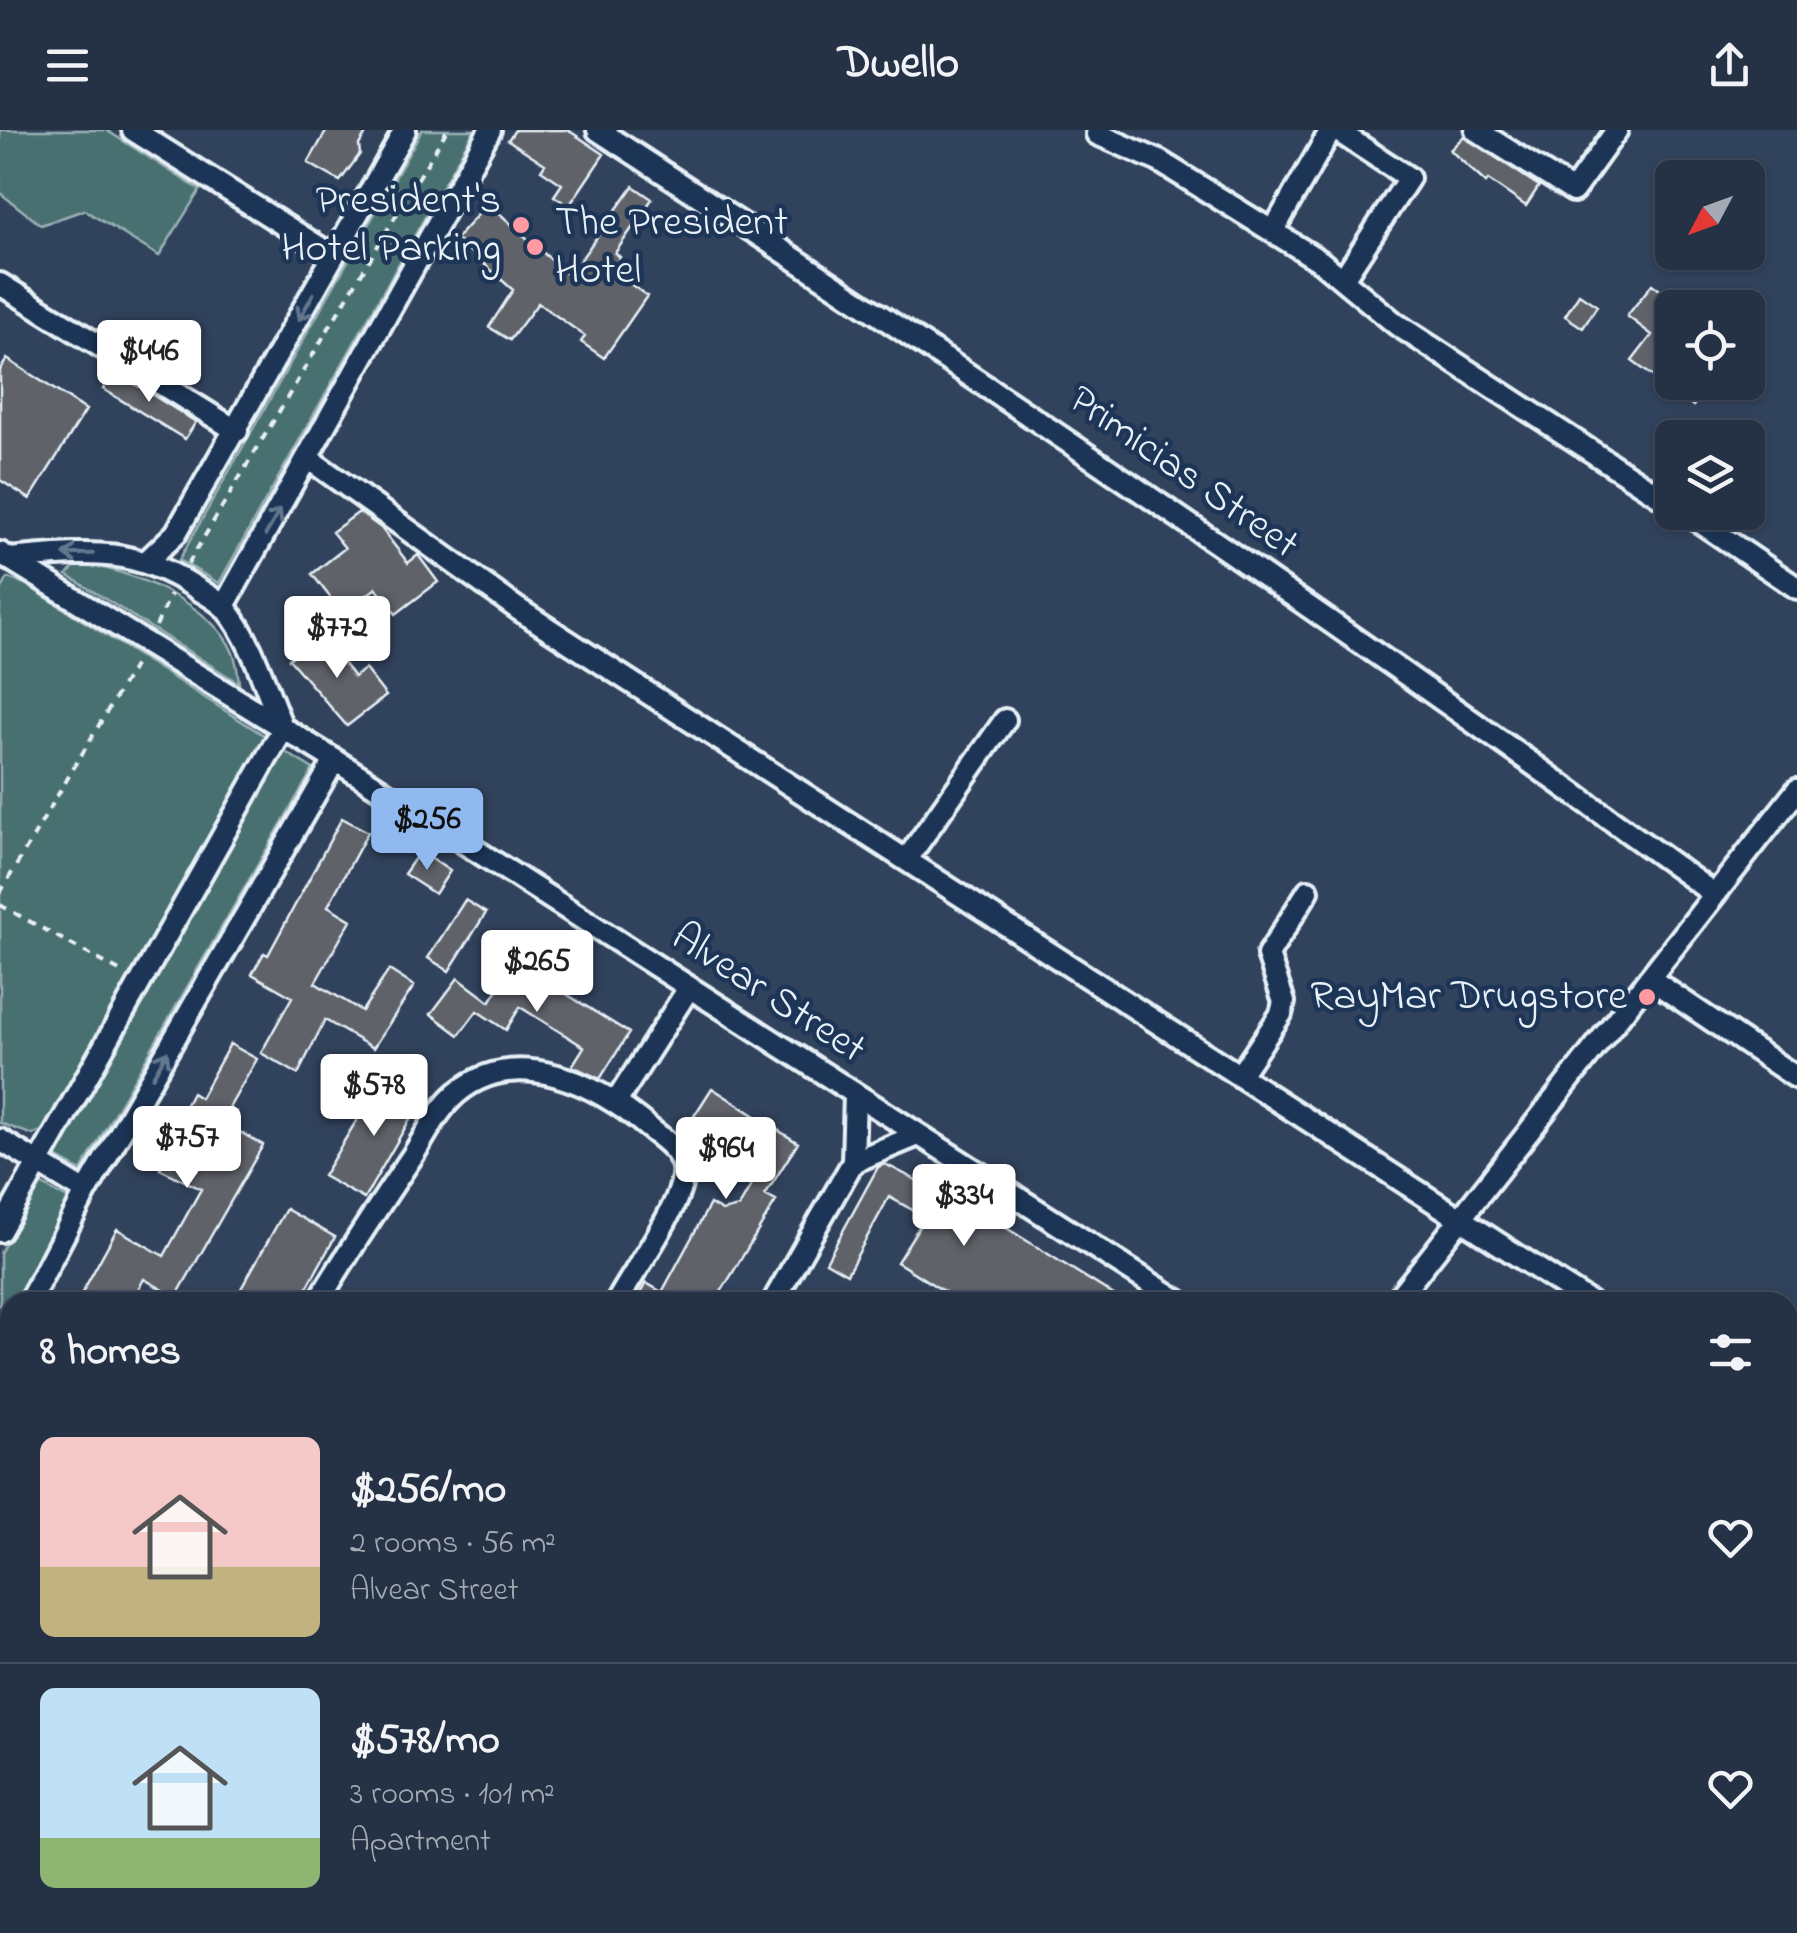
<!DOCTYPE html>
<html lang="en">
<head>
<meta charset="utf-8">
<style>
  :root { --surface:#253245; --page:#313e50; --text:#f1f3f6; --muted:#a3aab3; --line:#424d5e; --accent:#90b9f0 }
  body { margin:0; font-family:"Indie Flower",sans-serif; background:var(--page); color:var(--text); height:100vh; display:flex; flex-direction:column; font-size:38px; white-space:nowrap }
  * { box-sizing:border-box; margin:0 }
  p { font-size:32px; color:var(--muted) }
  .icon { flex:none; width:55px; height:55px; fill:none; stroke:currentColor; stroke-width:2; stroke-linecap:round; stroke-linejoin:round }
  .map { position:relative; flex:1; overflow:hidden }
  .side { position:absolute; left:0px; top:1162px; width:1798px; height:642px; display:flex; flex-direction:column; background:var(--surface); border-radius:30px 30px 0 0; box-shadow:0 2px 8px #0004,0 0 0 2px var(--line) }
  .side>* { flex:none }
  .needle { width:65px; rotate:229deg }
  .fabs { position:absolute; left:1655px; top:30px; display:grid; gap:20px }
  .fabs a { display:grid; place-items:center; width:110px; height:110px; border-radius:15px; background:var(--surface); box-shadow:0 2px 8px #0004,0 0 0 2px var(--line); font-size:50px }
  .price { position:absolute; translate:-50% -85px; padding:0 22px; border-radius:10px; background:#fff; color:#222; font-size:32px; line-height:65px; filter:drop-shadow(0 2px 5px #0008) }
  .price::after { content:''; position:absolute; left:50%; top:60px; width:30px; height:22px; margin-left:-15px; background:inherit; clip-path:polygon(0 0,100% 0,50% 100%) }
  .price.active { background:var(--accent); color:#111 }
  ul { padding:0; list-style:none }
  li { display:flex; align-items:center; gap:30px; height:250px; padding:0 40px }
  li+li { border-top:2px solid var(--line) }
  li span { display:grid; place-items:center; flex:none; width:280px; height:200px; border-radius:15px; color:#555 }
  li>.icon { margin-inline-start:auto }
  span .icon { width:120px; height:120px; fill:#fffc; stroke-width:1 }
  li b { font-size:42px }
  h2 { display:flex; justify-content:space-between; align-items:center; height:120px; padding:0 40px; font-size:42px }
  header { display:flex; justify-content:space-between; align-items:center; height:130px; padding:0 40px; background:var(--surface); font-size:45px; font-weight:700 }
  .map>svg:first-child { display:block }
</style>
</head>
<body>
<header><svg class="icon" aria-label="menu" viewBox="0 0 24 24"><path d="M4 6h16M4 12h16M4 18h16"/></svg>Dwello<svg class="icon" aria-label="share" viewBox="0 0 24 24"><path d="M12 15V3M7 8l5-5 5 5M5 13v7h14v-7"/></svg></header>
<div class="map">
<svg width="1797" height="1803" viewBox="0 0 1797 1803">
  <rect width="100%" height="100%" fill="#31425c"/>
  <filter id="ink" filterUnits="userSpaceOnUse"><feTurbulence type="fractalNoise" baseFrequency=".01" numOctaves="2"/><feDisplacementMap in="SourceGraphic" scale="20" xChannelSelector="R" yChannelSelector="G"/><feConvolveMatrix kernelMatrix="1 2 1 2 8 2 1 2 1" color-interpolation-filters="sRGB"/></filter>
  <g filter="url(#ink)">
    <!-- green -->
    <path fill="#4a6f71" stroke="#99b0b4" stroke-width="2.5" d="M 0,0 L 106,0 L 200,60 L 159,126 L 84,80 L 41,95 L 0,63 Z
      M 422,0 L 474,0 L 219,453 L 179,430 Z
      M 77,434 C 126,437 214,474 233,523 C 237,532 238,544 239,553 L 67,445 Z
      M 8,448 L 25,454 L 265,606 L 47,998 L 33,1005 L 0,993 L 0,462 Z
      M 282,620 L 313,639 L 81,1041 L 49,1023 Z
      M 39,1053 L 71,1071 L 14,1172 L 10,1172 L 0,1199 L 0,1123 Z
      M 850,1795 L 1388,1795 L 1398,1803 L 842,1803 Z"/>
    <!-- building -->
    <path fill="#5f6269" stroke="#e8f1f8" stroke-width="2.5" d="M 327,0 L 368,0 L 359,15 L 360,24 L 340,51 L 308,33 Z
      M 515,0 L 568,0 L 604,24 L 569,76 L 554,66 L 562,54 L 541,40 L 545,34 L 508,10 Z
      M 1464,6 L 1539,56 L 1526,76 L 1488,50 L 1486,53 L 1450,20 Z
      M 633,56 L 652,69 L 615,123 L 620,127 L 611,140 L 647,166 L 604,228 L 581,212 L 585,206 L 538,173 L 510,210 L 489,197 L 513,160 L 456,109 L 488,73 L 569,146 Z
      M 1652,154 L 1672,169 L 1672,223 L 1654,247 L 1632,231 L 1652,205 L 1627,186 Z
      M 1579,164 L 1597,176 L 1583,198 L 1565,186 Z
      M 7,229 L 86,280 L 30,369 L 0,350 L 0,240 Z
      M 114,241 L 196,292 L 185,309 L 103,259 Z
      M 1665,252 L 1713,252 L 1693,276 Z
      M 359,382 L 381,398 L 408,433 L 418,425 L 438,452 L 396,484 L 376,458 L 343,484 L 312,444 L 345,418 L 332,402 Z
      M 321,504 L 354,547 L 365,539 L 386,566 L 347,596 L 289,529 Z
      M 342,688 L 368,702 L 328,776 L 351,790 L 315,853 L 362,881 L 389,840 L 414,856 L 373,918 L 325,890 L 298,944 L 261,923 L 292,867 L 252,844 L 264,823 L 268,825 Z
      M 420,721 L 450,741 L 435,764 L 404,744 Z
      M 465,770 L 486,783 L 449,841 L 428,828 Z
      M 515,832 L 629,903 L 600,949 L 572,936 L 584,917 L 520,877 L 506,900 L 477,881 L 459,905 L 431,884 L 458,848 L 490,872 Z
      M 230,914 L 257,929 L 229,978 L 236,982 L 229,996 L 263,1015 L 176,1167 L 144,1149 L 131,1172 L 77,1172 L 117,1099 L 164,1126 L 201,1059 L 160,1039 L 186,992 L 179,988 L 192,963 L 200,968 Z
      M 394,945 L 425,963 L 364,1069 L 323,1046 L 361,983 L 370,988 Z
      M 712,958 L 798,1013 L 765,1065 L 776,1071 L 715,1172 L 635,1172 L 646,1153 L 662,1162 L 710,1074 L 722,1081 L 739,1077 L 758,1043 L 687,997 Z
      M 885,1034 L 992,1089 L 1125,1172 L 961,1172 L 897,1132 L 925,1087 L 889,1067 L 847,1144 L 826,1132 L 878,1037 Z
      M 286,1079 L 335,1107 L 299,1172 L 253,1172 L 238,1164 Z"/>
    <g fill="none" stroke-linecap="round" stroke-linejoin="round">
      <!-- minor casing -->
      <g stroke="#e8f1f8" stroke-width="28">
        <path id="minor" d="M 133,0 L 333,126
          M 598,0 C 977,246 1348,499 1714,764
          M 1336,0 L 1409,48 L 1343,149
          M 1476,0 L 1573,61 L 1617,0
          M 1097,4 L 1159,31 L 1320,131 L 1396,194 L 1672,374
          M 1273,101 L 1331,0
          M 0,154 L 237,301
          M 309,329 L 518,479 L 1589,1172
          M 1685,382 L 1797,458
          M 0,423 L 335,630 L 1180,1172
          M 148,430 L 176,403 L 405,0
          M 224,476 L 490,0
          M 907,729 L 1005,590
          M 1649,848 L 1797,948
          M 1240,945 L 1281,884 L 1284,872 L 1268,825 L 1308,761
          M 616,972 L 689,858
          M 0,1010 L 86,1062
          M 853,1032 L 918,1005
          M 0,1101 L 283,599 C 266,560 253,512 227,480 C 219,470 205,464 195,457 C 128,414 84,423 8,429
          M 29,1172 L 86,1062 L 335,630
          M 318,1172 C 348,1122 380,1074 413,1025 C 426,1005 438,979 457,963 C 517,913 598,955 649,998 C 662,1008 680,1020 683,1037 C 688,1068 632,1143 617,1172
          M 773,1172 L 853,1032 L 855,964
          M 1395,1172 L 1797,660
          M 0,1227 L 10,1208
          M 0,1285 L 10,1291
          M 1788,1297 L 1797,1303
          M 1788,1564 L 1797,1569
          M 0,1701 L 10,1705
          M 334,1795 L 353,1803
          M 367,1803 L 371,1795"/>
      </g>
      <!-- path -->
      <path stroke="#e8f1f8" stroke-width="4" stroke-dasharray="8 8" stroke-linecap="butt" d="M 188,434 L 447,0
        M 156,496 L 171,464
        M 0,763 L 138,529
        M 0,775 L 123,843"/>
      <!-- minor -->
      <use href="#minor" stroke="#1d3557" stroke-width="20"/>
    </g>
    <!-- one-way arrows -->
    <defs><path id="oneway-shaft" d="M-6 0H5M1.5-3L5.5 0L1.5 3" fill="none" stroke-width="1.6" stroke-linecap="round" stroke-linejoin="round" transform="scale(2.5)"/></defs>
    <g stroke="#64778f">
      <use href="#oneway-shaft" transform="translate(306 177) rotate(119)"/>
      <use href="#oneway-shaft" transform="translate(273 392) rotate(-60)"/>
      <use href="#oneway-shaft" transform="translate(78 424) rotate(179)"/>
      <use href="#oneway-shaft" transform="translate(160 934) rotate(-60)"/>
    </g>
  </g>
  <!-- markers -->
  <g fill="#ff9aa2" stroke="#1d3557" stroke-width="4">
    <circle cx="521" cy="95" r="10"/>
    <circle cx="535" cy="117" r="10"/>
    <circle cx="1647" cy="867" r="10"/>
  </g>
  <g text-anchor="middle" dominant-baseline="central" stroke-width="9" stroke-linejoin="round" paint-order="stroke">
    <!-- poi labels -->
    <g font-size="42" fill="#e8f1f8" stroke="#1d3557" text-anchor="end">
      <text x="501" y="71">President's<tspan x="501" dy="48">Hotel Parking</tspan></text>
      <text x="555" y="93" text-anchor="start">The President<tspan x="555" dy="48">Hotel</tspan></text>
      <text x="1627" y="867">RayMar Drugstore</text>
    </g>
    <!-- street labels -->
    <g font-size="42" fill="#e8f1f8" stroke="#1d3557">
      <text transform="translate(1183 343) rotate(35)">Primicias Street</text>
      <text transform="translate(768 864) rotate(33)">Alvear Street</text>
    </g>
  </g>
</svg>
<div class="fabs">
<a><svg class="needle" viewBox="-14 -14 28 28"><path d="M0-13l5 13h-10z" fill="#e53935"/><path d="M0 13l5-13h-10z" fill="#a3aab3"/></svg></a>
<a><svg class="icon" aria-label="locate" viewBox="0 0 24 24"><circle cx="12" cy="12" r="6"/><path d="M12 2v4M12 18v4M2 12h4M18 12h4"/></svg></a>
<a><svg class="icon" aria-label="layers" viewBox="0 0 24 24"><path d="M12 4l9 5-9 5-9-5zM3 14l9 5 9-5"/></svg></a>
</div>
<b class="price" style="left:149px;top:275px">$446</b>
<b class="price" style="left:337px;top:551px">$772</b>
<b class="price active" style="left:427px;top:743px">$256</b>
<b class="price" style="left:537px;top:885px">$265</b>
<b class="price" style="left:374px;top:1009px">$578</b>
<b class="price" style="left:187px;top:1061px">$757</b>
<b class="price" style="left:726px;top:1072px">$964</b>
<b class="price" style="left:964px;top:1119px">$334</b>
<section class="side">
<h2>8 homes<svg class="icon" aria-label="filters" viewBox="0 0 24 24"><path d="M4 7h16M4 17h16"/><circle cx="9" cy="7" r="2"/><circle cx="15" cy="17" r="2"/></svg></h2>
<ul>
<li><span style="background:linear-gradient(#f6c9c9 65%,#c2b280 0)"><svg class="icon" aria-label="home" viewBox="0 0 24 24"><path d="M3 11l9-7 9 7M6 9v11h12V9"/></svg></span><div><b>$256/mo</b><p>2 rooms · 56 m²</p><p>Alvear Street</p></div><svg class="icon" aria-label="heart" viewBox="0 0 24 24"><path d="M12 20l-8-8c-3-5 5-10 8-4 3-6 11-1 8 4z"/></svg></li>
<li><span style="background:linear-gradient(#bfe0f5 75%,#8fb573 0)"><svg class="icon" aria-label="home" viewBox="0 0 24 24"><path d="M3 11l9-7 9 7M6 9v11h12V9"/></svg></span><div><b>$578/mo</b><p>3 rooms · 101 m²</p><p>Apartment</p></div><svg class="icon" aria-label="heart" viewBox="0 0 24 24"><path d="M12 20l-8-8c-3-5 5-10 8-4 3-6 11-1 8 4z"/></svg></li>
</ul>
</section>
</div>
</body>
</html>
